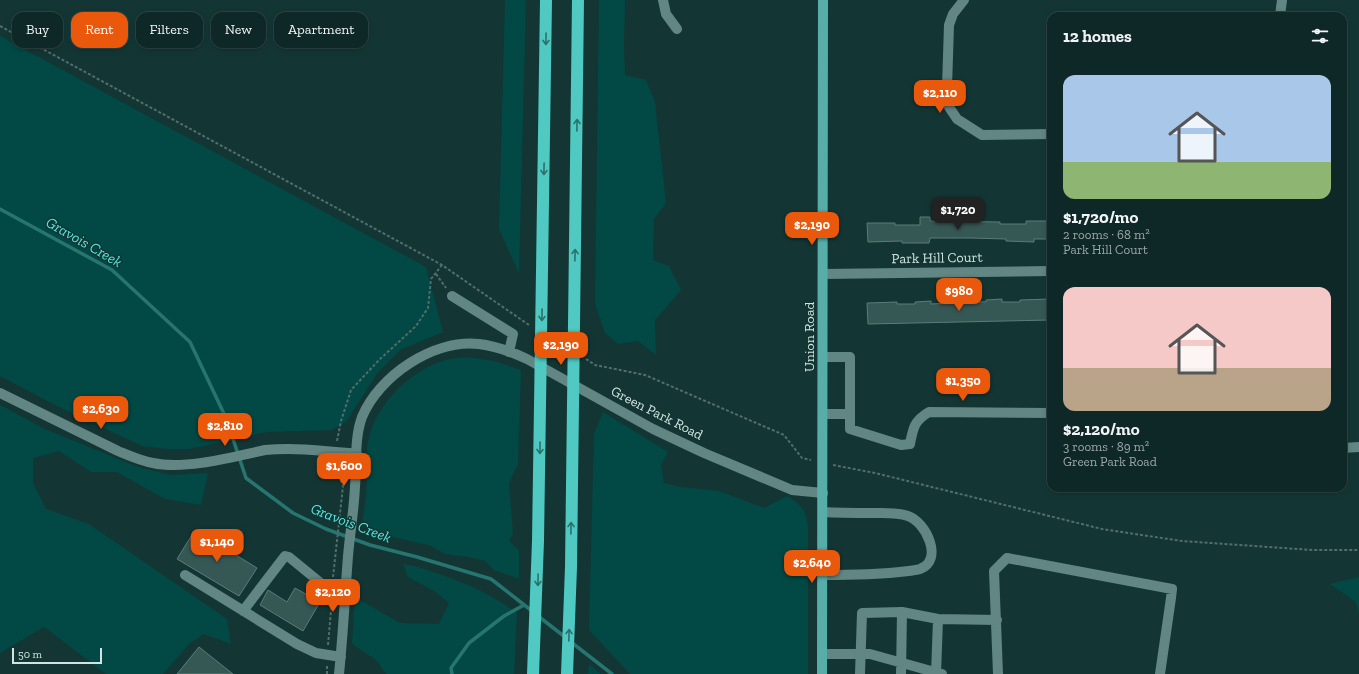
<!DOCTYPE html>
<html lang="en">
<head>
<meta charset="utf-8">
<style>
  :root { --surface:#0e2827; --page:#1c3433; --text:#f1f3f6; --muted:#9ba6a7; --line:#2e4444; --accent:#ea580c }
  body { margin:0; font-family:"Zilla Slab",serif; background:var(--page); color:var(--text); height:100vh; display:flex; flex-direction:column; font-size:15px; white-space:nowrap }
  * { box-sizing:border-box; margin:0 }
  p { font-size:13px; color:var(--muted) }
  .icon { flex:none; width:22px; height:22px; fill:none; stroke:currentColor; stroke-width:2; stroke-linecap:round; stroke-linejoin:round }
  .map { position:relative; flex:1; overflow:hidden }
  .details { position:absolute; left:1047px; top:12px; width:300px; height:480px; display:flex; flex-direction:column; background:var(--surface); border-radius:12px; box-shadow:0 2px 6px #0003,0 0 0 1px var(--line) }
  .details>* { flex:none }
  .top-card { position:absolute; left:12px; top:12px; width:380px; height:36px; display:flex; gap:8px }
  .scale { position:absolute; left:12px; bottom:10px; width:90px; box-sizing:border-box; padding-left:4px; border:2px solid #d1e4e2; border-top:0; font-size:11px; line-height:14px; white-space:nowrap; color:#d1e4e2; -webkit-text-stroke:3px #133634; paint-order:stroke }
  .price { position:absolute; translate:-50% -34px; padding:0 9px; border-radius:8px; background:var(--accent); color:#fff; font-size:13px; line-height:26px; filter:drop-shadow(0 1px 2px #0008) }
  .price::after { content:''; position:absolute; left:50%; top:24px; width:12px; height:9px; margin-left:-6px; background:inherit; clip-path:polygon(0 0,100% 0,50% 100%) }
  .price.current { background:#222; color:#fff }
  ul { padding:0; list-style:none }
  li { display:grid; align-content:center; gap:8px; height:212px; padding:0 16px }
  li span { display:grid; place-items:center; height:124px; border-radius:12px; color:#555 }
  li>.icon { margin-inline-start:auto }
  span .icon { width:72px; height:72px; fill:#fffc; stroke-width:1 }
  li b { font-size:17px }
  h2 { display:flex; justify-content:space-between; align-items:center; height:48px; padding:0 16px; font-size:17px }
  .pill { padding:0 14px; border-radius:12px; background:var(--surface); box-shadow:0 2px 6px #0003,0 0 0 1px var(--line); font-size:14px; line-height:36px }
  .pill.current { background:var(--accent); color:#fff }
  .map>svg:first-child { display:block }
</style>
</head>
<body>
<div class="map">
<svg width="1359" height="674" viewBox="0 0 1359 674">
  <rect width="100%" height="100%" fill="#133634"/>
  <!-- green -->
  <path fill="#024844" d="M 505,0 L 526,0 L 519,273 L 499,229 Z
    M 599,0 L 625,0 L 624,45 L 625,75 L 646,80 L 655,102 L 666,203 L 654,219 L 653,260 L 669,266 L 681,290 L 655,320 L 656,355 L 638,341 L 618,344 L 605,333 L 595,303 Z
    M 0,36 L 426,267 L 443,332 L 400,350 L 378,372 L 346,422 L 332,430 L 267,432 L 189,449 L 167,449 L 142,446 L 55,405 L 0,376 Z
    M 467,357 L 494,361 L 521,370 L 518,464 L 509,483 L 513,534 L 509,541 L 519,550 L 519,579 L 494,570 L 485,561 L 469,557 L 445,554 L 431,546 L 385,535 L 362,526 C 364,512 366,497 367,483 C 367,472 366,460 367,449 C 371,409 407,371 446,360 C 453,358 461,358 467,357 Z
    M 0,405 L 45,429 L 135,466 L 170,475 L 208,473 L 201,505 L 165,499 L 117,472 L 91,472 L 59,451 L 33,458 L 33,483 L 46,509 L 89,524 L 227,619 L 231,644 L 204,634 L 190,643 L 163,674 L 106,674 L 44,627 L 0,653 Z
    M 603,412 L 668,452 L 661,465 L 664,483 L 680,487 L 719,491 L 764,508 L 787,496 C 802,505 806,510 808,527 L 808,674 L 630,674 L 589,630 L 594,434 Z
    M 403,564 C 418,566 431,571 445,576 C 472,586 494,596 517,613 L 514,674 L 386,674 L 376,660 L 352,644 L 355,597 L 400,623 L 439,624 L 449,603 L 434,591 L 408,577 Z
    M 1359,577 L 1359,614 L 1356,602 L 1330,584 Z
    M 589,664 L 601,674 L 588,674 Z"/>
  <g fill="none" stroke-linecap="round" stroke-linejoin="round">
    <!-- stream -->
    <path stroke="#277570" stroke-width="3.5" d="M 0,209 L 112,270 L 190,342 L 226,418 L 246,478 L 293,513 L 326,529 L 370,545 L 417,557 L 491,579 L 532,611
      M 538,616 L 565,637
      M 571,642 L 612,674
      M 452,674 L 451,668 L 469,643 L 504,616 L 524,605"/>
  </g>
  <!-- building -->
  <path fill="#365855" stroke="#5a7d7a" d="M 920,217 L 930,217 L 930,221 L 1000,222 L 1000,224 L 1026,224 L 1026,221 L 1051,221 L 1051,239 L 1034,239 L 1034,242 L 1006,241 L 1006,239 L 970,238 L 930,238 L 929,243 L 902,243 L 902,241 L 868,242 L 867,223 L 895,223 L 895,225 L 920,225 Z
    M 1002,299 L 1002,302 L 1020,302 L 1020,300 L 1051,299 L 1051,320 L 868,324 L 867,303 L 897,302 L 897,304 L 915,304 L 915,302 L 931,301 L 931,304 L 950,303 L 950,301 L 986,302 L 986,300 Z
    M 195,530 L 257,568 L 239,596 L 177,559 Z
    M 295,588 L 320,602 L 303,631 L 260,605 L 268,590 L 287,602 Z
    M 199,647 L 233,674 L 177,674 Z"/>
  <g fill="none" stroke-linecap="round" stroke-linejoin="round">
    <!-- path -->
    <path stroke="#516e6c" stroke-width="2" stroke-dasharray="3 2" stroke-linecap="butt" d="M 0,26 L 442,265 L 529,325
      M 436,274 L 446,288
      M 552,339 L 562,345
      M 586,359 L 595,365 L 645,375 L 784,435 L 802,458 L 811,460
      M 337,441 L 341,421 L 351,390 L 379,360 L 416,326 L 428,308 L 431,279 L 442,265
      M 833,465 L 875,473 L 1102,529 L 1182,541 L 1312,550 L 1359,550
      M 333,577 L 343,486 L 335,469 L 335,462
      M 328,645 L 332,599
      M 327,674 L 327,665"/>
    <!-- minor -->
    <path stroke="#628683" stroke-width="10" d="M 663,0 L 666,14 L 677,29
      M 964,0 L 953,14 L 949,25 L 947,87 L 949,107 L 957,119 L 982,135 L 1051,134
      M 1280,16 L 1282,0
      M 823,274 L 1051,271
      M 452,296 L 513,334 L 509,352
      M 823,357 L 850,357 L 850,429 L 901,445 L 910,444 C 913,428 914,421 929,412 L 1051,413
      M 0,393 L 118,451 C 130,456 141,461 153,463 C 185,470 233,457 265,450 C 295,447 326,451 357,454
      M 823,414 L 850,414
      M 1343,448 L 1359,447
      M 823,512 C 839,513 855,513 872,513 C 883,513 897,512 908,516 C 926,522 944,560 920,569 C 914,571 906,571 899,572 C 874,575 848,575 823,575
      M 185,575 L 297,644 L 316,653 L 341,657
      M 243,611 L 285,556 L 289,557 L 322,584 L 345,594
      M 822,654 L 870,654 L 942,674
      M 339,674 C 343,635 345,595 348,556 C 350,533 354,510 355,486 C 357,464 354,439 362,417 C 379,376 433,339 479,344 C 496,346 512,352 527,359 L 653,429 L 704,453 L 792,490 L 823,493
      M 860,674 L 862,613 L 902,612 L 938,619 L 997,620
      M 901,674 L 902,612
      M 936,674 L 938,619
      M 998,674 L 994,571 L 1007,558 L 1172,589 L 1171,598 L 1160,674"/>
    <!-- major -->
    <path stroke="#57aea8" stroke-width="10" d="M 822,674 L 823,0"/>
    <!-- highway -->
    <path stroke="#4fc9c1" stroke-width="12" d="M 533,674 L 538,541 L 546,0
      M 567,674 L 571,567 L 578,0"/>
  </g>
  <!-- one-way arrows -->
  <defs><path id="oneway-shaft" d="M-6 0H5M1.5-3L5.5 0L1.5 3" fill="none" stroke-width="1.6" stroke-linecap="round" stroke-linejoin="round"/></defs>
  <g stroke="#2b716c">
    <use href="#oneway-shaft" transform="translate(546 39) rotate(91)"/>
    <use href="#oneway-shaft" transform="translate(577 125) rotate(-89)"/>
    <use href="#oneway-shaft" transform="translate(544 169) rotate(91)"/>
    <use href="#oneway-shaft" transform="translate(575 255) rotate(-89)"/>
    <use href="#oneway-shaft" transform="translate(542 315) rotate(91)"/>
    <use href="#oneway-shaft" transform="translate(540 448) rotate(91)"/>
    <use href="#oneway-shaft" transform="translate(571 528) rotate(-89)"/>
    <use href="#oneway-shaft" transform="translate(538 580) rotate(91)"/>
    <use href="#oneway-shaft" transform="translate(569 635) rotate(-88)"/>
  </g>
  <g text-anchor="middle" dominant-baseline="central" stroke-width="3" stroke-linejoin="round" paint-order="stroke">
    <!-- street labels -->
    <g font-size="14" fill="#d1e4e2" stroke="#133634">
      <text transform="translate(937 258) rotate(-1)">Park Hill Court</text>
      <text transform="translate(809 337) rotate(-90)">Union Road</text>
      <text transform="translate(657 413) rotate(27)">Green Park Road</text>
    </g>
    <!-- water labels -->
    <g font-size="15" font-style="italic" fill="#55e7dd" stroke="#133634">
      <text transform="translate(84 242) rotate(30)">Gravois Creek</text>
      <text transform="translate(351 523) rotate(21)">Gravois Creek</text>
    </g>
  </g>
</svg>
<div class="scale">50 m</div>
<b class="price" style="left:940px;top:114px">$2,110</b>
<b class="price current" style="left:958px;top:231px">$1,720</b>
<b class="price" style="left:812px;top:246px">$2,190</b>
<b class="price" style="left:959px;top:312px">$980</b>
<b class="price" style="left:561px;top:366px">$2,190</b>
<b class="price" style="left:963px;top:402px">$1,350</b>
<b class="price" style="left:101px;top:430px">$2,630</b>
<b class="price" style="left:225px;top:447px">$2,810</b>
<b class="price" style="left:344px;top:487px">$1,600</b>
<b class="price" style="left:217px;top:563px">$1,140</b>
<b class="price" style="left:812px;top:584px">$2,640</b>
<b class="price" style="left:333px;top:613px">$2,120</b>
<div class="top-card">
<a class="pill">Buy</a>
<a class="pill current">Rent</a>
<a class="pill">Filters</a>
<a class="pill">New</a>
<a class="pill">Apartment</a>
</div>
<section class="details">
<h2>12 homes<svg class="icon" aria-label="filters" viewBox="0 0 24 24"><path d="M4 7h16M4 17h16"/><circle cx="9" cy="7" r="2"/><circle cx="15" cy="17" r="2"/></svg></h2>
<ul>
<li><span style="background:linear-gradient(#a9c7e8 70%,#8fb573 0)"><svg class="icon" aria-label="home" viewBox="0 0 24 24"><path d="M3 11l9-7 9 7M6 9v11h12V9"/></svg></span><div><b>$1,720/mo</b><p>2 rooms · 68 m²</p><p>Park Hill Court</p></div></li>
<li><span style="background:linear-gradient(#f6c9c9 65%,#b9a48a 0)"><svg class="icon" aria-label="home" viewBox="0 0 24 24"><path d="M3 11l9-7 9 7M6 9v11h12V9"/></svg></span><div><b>$2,120/mo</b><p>3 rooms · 89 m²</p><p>Green Park Road</p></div></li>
</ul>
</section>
</div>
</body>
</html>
